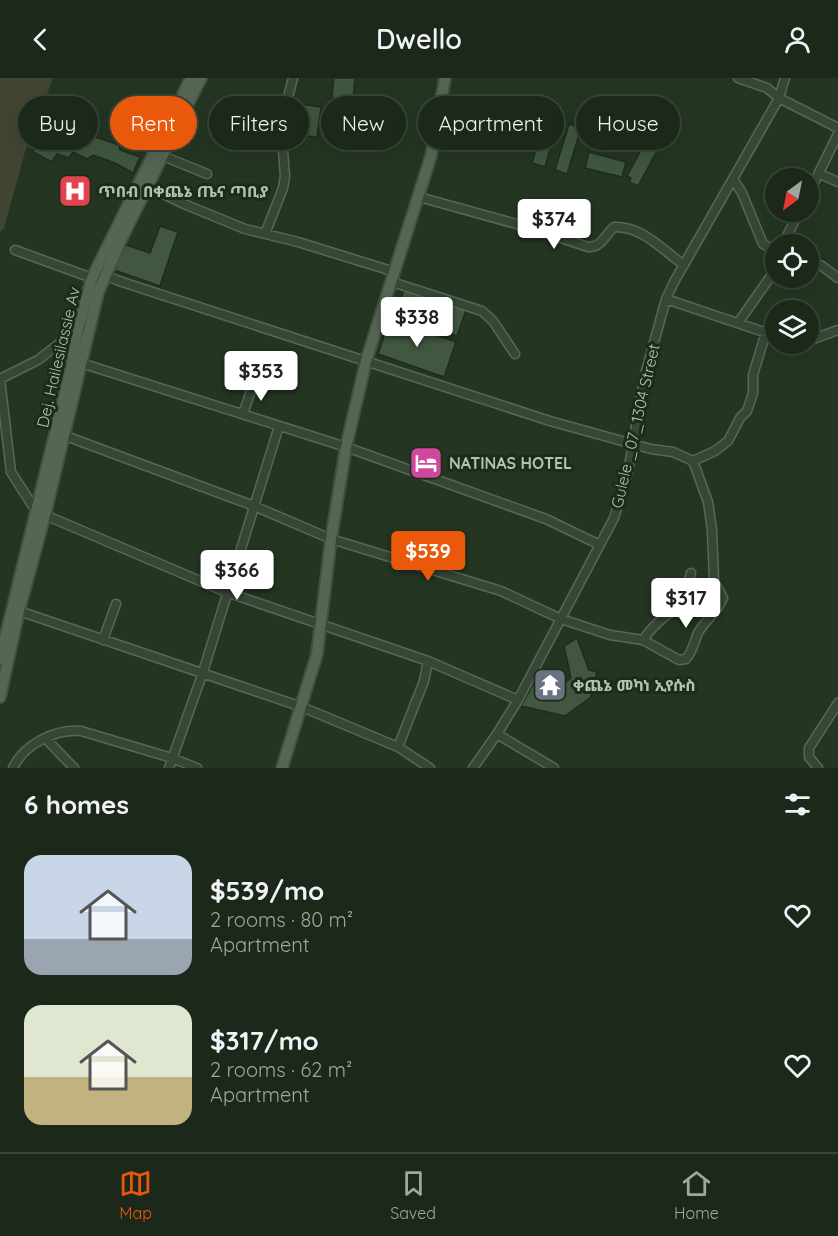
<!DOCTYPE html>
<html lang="en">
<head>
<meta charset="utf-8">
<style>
  :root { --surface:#1b281a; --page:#243023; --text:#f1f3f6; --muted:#a0a6a2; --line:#394439; --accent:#ea580c }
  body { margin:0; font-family:Quicksand,"Noto Sans Ethiopic",sans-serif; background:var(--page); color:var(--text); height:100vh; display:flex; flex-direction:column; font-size:22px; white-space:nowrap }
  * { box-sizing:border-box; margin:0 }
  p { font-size:20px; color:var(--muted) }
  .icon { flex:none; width:33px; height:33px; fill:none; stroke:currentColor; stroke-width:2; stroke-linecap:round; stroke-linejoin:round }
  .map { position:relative; height:690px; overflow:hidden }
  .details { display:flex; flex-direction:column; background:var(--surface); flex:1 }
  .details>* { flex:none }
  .guide { position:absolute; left:18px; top:18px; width:802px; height:54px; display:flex; gap:12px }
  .needle { width:39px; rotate:212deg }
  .fabs { position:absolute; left:765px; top:90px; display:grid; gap:12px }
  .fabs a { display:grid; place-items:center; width:54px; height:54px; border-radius:50%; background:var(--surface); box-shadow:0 6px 24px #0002,0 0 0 2px var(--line); font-size:30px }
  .price { position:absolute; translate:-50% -51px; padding:0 14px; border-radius:6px; background:#fff; color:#222; font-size:20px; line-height:39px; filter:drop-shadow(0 2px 3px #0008) }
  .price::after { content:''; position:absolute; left:50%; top:36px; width:18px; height:14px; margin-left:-9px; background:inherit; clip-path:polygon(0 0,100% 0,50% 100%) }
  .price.active { background:var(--accent); color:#fff }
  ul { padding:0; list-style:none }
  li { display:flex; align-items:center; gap:18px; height:150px; padding:0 24px }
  li span { display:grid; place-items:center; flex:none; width:168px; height:120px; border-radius:18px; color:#555 }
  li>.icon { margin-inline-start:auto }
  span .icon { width:72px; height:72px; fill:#fffc; stroke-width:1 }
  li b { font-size:26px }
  h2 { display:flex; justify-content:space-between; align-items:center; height:72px; padding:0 24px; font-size:26px }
  .pill { padding:0 21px; border-radius:27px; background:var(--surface); box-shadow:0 6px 24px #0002,0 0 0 2px var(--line); font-size:21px; line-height:54px }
  .pill.active { background:var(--accent); color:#fff }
  header { display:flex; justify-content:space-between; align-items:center; height:78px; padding:0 24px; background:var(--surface); font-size:27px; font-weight:600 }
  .menu { display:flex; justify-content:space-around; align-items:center; height:84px; border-top:2px solid var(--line); background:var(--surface); font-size:16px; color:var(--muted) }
  .menu a { display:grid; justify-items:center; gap:3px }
  .menu .active { color:var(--accent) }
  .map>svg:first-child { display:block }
</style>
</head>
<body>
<header><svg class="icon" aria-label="back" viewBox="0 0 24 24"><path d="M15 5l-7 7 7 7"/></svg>Dwello<svg class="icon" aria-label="person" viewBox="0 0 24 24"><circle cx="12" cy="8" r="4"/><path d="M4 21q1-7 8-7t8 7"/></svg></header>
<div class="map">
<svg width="838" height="690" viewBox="0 0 838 690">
  <rect width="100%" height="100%" fill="#243622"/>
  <!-- medical -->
  <path fill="#2d3933" d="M 63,96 L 93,106 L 86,129 L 56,120 Z"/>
  <!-- green -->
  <path fill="#414531" d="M 0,0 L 53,0 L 25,74 L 4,150 L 0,154 Z"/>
  <!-- building -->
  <path fill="#41573f" stroke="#1e2e1d" stroke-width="1.5" d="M 334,0 L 355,0 L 353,22 L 332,20 Z
    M 300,26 L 321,29 L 317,59 L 296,57 Z
    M 331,28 L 352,31 L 348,64 L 327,62 Z
    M 50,40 L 69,50 L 119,67 L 120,72 L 140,79 L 133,95 L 115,85 L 93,77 L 87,81 L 73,74 L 69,80 L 57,76 L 52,84 L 33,74 Z
    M 545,40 L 558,44 L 545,89 L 532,85 Z
    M 569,46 L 581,50 L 567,96 L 555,92 Z
    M 656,53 L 665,58 L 638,108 L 629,104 L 631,100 L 627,98 L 651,54 L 655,56 Z
    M 589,74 L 626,84 L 622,99 L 585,90 Z
    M 160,148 L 178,154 L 160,208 L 114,192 L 123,166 L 150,175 Z
    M 405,209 L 467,229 L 457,258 L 430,249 L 431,245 L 396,234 Z
    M 390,241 L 456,264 L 444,299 L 378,276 Z
    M 577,560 L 589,592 L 597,594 L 591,619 L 565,638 L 521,628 L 534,605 L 555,612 L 571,600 L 564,568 Z"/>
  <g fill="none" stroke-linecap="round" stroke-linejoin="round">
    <!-- minor casing -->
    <g stroke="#576856" stroke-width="11">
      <path id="minor" d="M 738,0 L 767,10 L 779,20 L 838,50
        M 163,78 L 207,96
        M 820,96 L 838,104
        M 733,101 L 742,115 L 763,166 L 776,173
        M 149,109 L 184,126 L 245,151 L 298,164 L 395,194
        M 808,117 L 838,56
        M 419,119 L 531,150 L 588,169 C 601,170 605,157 614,149 C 643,148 662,172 684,187
        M 265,156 L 283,110 L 285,98 L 281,46 L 293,0
        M 783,166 L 799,134
        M 15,172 L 92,200
        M 808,183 L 822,188 L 838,200
        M 392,204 L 482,233 L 493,243 L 515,276
        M 666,221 L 776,258
        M 738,245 L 773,195 L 776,188
        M 808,263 L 838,252
        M 81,285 L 346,369 L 546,441 L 600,467
        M 243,336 L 254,304
        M 63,357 L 254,428 L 331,461 L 501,513 L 561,541 L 610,557 L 643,562 C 661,535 690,523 714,503 L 712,452 L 708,424 L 693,383 L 673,374 L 651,371 L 550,343 L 119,203 L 105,197
        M 693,383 L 715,373 L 728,363 L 740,340 L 747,333 L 753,315 L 753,297 L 766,254
        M 36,433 L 11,394 L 0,301 L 38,282 L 78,251
        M 45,437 L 226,514 L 428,583 L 518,622
        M 684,524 L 685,515 L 691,495
        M 19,533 L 302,629 L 398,669 L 430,690
        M 103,562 L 116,526
        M 643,562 L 679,582 L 686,581 C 693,573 694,564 698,555 C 705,542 718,534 723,520 L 714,503
        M 497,656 L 554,690
        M 46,661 L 74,690
        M 398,669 L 424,603 L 428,583
        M 13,690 C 24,666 55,651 81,653 L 172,680 L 197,690
        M 169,690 L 203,594 L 279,348
        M 473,690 L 497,656 L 518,622 L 614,440 L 628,394 L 645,297 L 666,221 L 674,204 L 779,20 L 785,0
        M 818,690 L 809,679 L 809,670 L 838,625"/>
    </g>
    <!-- major casing -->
    <g stroke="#40513f" stroke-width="14">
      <path id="major" d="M 0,581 L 71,290 L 78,251 L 92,200 L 191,0
        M 0,619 L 19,533 L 45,437 L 98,215 L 121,162 L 201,0
        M 282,690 L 317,576 L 331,461 L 346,369 L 366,283 L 431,78 L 445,0"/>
    </g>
    <!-- minor -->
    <use href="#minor" stroke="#374736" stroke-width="8"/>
    <!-- major -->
    <use href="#major" stroke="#556754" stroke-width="10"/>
  </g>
  <!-- icons -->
  <defs>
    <g id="hospital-square" transform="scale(1.725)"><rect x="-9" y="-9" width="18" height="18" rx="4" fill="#e0444e" stroke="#1c2c1b"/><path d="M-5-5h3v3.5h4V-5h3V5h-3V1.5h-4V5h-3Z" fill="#fff"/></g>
    <g id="hotel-square" transform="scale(1.725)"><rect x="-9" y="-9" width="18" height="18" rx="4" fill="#d1479c" stroke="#1c2c1b"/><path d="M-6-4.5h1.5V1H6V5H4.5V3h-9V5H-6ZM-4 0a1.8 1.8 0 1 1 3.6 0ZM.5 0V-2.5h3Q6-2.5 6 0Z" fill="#fff"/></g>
    <g id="temple-square" transform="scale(1.725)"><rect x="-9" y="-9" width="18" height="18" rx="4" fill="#6b7280" stroke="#1c2c1b"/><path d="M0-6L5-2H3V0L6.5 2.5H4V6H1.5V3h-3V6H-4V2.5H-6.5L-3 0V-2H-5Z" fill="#fff"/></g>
  </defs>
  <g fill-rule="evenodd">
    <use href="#hospital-square" x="75" y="113"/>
    <use href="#hotel-square" x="426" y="385"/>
    <use href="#temple-square" x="550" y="607"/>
  </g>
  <g text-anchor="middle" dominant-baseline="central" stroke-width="6" stroke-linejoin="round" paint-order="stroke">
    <!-- poi labels -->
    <g font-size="16" font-weight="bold" fill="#b1c4b0" stroke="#1c2c1b" text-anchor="start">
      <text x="98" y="113">ጥበብ በቀጨኔ ጤና ጣቢያ</text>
      <text x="449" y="385">NATINAS HOTEL</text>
      <text x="573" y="607">ቀጨኔ መካነ ኢየሱስ</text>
    </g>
    <!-- street labels -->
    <g font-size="16" fill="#b1c4b0" stroke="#1c2c1b">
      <text transform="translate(58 279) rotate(-77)">Dej. Hailesilassie Av</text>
      <text transform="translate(635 348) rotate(-77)">Gulele _07_1304 Street</text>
    </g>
  </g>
</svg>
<div class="fabs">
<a><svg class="needle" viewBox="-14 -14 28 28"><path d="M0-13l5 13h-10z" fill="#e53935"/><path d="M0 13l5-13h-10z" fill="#a0a6a2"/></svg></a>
<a><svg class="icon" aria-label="locate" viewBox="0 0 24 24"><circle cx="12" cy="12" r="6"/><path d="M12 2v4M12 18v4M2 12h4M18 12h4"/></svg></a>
<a><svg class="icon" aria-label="layers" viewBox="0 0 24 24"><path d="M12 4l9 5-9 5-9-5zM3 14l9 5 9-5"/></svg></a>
</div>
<b class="price" style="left:554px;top:172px">$374</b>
<b class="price" style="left:417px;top:270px">$338</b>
<b class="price" style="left:261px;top:324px">$353</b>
<b class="price active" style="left:428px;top:504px">$539</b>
<b class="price" style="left:237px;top:523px">$366</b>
<b class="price" style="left:686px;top:551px">$317</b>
<div class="guide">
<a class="pill">Buy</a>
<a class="pill active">Rent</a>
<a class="pill">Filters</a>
<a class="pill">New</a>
<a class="pill">Apartment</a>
<a class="pill">House</a>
</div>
</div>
<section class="details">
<h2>6 homes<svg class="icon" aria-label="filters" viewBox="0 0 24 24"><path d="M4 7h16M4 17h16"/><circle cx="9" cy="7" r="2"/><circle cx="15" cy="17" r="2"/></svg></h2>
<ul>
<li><span style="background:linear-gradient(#c9d6e8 70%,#9aa5b1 0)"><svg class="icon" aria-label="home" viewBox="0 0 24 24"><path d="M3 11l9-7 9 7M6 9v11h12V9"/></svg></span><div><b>$539/mo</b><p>2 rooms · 80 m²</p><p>Apartment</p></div><svg class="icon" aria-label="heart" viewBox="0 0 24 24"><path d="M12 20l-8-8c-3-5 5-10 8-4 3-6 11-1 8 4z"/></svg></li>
<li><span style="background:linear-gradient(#dfe7d0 60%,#c2b280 0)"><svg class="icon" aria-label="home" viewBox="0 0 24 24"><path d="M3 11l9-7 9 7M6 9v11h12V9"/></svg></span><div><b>$317/mo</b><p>2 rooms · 62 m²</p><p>Apartment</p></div><svg class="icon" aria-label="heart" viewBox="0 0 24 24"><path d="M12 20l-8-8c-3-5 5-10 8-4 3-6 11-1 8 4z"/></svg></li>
</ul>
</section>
<nav class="menu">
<a class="active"><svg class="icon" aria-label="map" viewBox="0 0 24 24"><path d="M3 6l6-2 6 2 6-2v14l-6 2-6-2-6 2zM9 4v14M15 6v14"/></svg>Map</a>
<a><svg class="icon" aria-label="saved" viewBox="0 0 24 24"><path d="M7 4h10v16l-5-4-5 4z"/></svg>Saved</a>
<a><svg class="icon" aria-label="home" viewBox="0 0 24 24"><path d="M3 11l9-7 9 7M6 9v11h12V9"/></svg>Home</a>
</nav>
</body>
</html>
